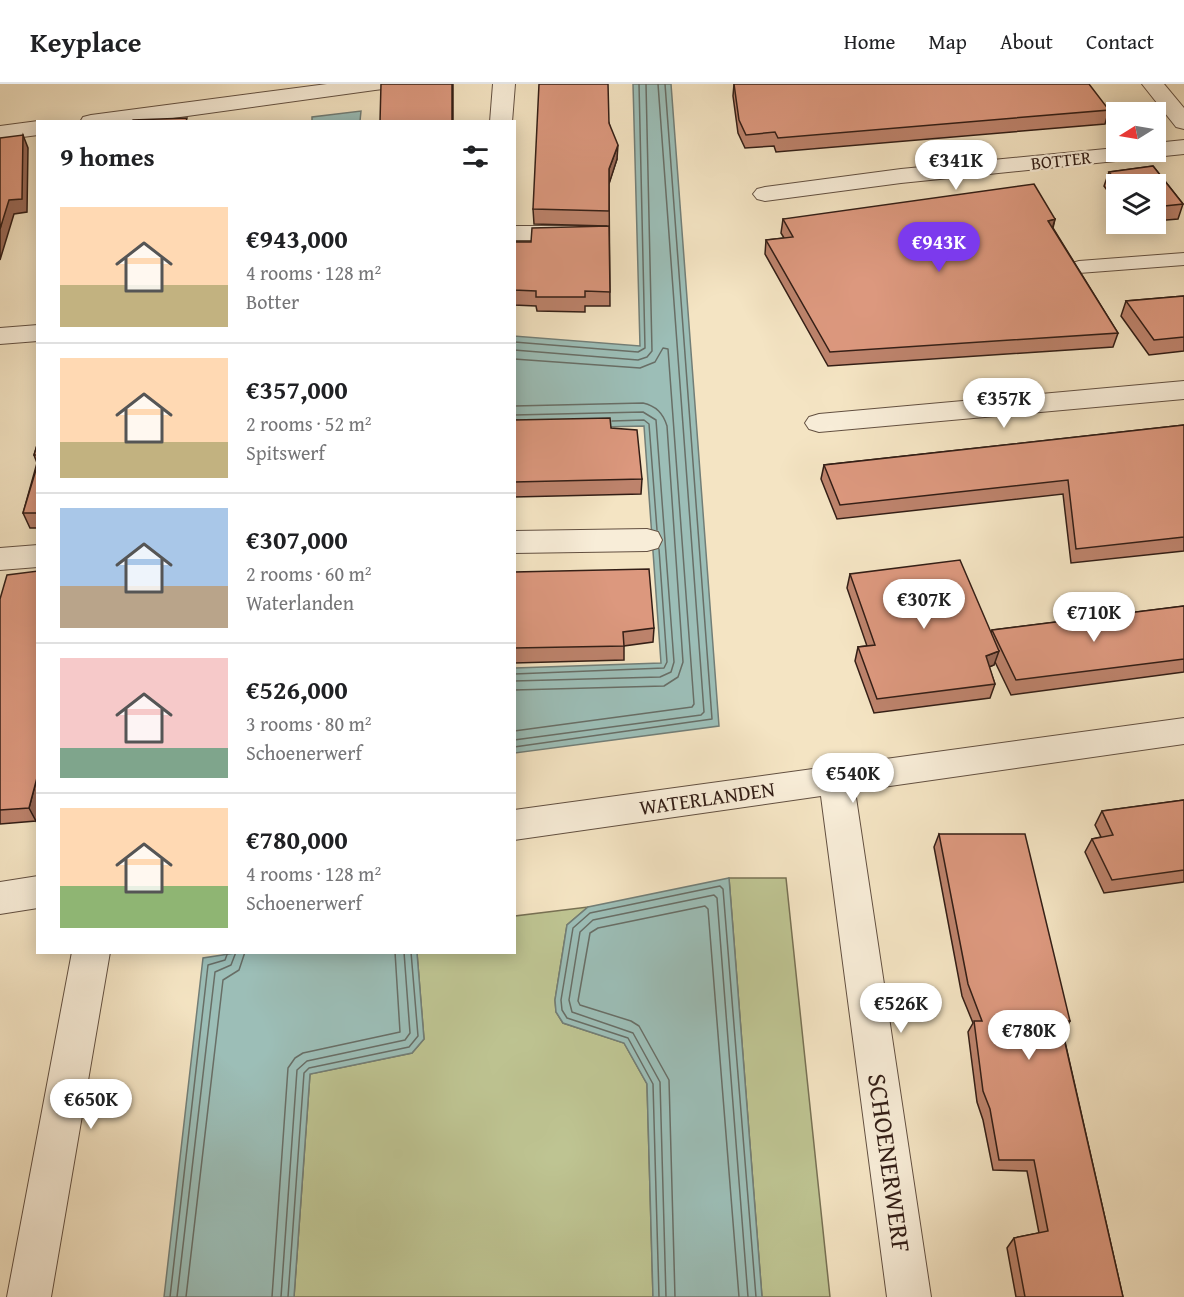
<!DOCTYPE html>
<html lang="en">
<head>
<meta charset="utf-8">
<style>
  :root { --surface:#fff; --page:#f6f6f6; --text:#202124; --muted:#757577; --line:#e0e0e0; --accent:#7c3aed }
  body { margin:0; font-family:"Gentium Book Plus",serif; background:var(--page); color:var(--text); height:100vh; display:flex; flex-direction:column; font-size:22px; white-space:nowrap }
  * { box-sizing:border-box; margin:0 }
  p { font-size:20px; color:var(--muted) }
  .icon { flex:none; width:33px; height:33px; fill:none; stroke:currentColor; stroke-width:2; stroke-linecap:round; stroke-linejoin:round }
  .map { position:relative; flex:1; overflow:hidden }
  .drawer { position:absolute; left:36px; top:36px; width:480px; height:834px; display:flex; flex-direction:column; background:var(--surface); border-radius:0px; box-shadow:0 3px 15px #0003 }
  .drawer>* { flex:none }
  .needle { width:39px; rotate:259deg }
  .fabs { position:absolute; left:1106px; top:18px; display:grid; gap:12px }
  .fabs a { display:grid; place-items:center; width:60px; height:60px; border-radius:0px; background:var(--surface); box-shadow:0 3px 15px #0003; font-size:30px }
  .price { position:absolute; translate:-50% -51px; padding:0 14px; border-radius:21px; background:#fff; color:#222; font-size:20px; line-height:39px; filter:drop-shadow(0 2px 3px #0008) }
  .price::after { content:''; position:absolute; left:50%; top:36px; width:18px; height:14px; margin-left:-9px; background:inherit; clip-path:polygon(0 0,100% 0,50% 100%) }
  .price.selected { background:var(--accent); color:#fff }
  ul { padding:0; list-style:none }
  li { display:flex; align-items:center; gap:18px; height:150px; padding:0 24px }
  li+li { border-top:2px solid var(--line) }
  li span { display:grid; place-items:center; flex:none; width:168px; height:120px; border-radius:0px; color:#555 }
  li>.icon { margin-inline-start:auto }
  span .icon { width:72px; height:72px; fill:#fffc; stroke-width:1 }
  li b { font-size:26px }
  h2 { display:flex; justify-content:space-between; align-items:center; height:72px; padding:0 24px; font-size:26px }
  header { display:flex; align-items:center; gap:36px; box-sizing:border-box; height:84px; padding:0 30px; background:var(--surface); border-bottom:2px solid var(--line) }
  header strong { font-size:28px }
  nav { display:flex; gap:33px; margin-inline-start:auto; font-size:21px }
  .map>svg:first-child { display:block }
</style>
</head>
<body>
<header>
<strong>Keyplace</strong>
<nav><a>Home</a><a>Map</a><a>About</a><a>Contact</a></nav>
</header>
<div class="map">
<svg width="1184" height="1213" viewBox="0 0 1184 1213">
  <rect width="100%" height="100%" fill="#f4e4c3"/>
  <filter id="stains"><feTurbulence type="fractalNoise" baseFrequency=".00333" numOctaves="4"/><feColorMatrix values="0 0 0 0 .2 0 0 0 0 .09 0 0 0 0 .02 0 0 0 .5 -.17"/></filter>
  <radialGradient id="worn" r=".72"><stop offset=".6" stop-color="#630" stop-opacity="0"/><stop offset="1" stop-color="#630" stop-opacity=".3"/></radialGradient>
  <!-- green -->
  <path fill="#bec492" stroke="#787154" stroke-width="1.5" d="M 729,794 L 786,794 L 830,1213 L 762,1213 Z
    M 588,823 L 567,841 L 555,916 L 556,928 L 563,939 L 624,959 L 647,1000 L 653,1213 L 294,1213 L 310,990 L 412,969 L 424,955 L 417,869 L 514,868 L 515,832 Z"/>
  <!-- water -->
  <path fill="#9cbeb7" stroke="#727e77" stroke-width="1.5" d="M 633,0 L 671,0 L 719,642 L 515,669 L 515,584 L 661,579 L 644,342 L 515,345 L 514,252 L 640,262 Z
    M 361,27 L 360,37 L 312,37 L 312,33 Z
    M 729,794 L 762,1213 L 653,1213 L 647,1000 L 624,959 L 563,939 L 556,928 L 555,916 L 567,841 L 588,823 Z
    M 242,868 L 417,869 L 424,955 L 412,969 L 310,990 L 294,1213 L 164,1213 L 203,874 Z"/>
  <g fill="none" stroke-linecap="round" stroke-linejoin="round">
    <!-- shore -->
    <path stroke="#686e66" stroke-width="1.5" d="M 514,258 L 638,268 L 645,264 L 639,0
      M 514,266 L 638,276 L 647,273 L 652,267 L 646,0
      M 514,275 L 640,284 L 655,278 L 663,264 L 668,265 L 694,620 L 692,623 L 514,647
      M 514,322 L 643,319 C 656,322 663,329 667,342 L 683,578 L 678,593 L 664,602 L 514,606
      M 514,331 L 643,328 L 656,336 L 674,578 L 671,588 L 660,593 L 514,597
      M 612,337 L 644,336 L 649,340 L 657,446
      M 514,590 L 664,584 L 667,578 L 659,465
      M 514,656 L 701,631 L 704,628 L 658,0
      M 514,663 L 712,635 L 665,0
      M 170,1213 L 208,881 L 225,876 L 228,868
      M 177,1213 L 215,888 L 231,881 L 236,868
      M 186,1213 L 223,896 L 239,886 L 245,868
      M 272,1213 L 288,984 L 295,974 L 303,969 L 400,948 L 395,868
      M 281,1213 L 297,986 L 307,977 L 405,956 L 410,949 L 404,868
      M 288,1213 L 304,989 L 309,984 L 409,963 L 418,952 L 411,868
      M 659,1213 L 653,1000 L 628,954 L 567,934 L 562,926 L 561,916 L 573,844 L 590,829 L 720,802 L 723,805 L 756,1213
      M 666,1213 L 660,998 L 633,949 L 572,928 L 569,916 L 580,848 L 593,836 L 714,811 L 717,814 L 748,1213
      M 675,1213 L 669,996 L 639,942 L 631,937 L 580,921 L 578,917 L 590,849 L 598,844 L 705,822 L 708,825 L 739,1213"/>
    <!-- lane casing -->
    <g stroke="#635041" stroke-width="2">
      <path id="lane" d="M 1184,169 L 1184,181 L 1079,189 L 1072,187 L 1069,183 L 1072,179 L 1079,177 Z"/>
    </g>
    <!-- street casing -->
    <g stroke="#635041" stroke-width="2">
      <path id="street" d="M 327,0 L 386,0 L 383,5 L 375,6 L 144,38 L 80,38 L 83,33 L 91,31 Z
        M 493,0 L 515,0 L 512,38 L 490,38 Z
        M 1142,0 L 1164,0 L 1184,24 L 1184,45 L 1176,43 Z
        M 38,37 L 38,51 L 0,56 L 0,42 Z
        M 1184,56 L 1184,70 L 901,99 L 765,117 L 757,115 L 753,110 L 757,105 L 765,103 L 901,85 L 1116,64 L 1116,68 L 1155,68 L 1155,59 Z
        M 514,142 L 576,142 L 585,144 L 588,149 L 585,154 L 576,156 L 514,156 Z
        M 38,241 L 38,257 L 0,260 L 0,244 Z
        M 1184,297 L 1184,315 L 819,348 L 809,345 L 805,339 L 809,333 L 819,330 Z
        M 647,445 L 658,448 L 662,456 L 658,464 L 647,467 L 514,469 L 514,447 Z
        M 38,461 L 38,483 L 0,486 L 0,464 Z
        M 1184,634 L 1184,660 L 855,707 L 931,1213 L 887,1213 L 821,712 L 514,756 L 514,726 Z
        M 38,792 L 38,824 L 0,830 L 0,798 Z
        M 72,868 L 110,868 L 51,1213 L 7,1213 Z"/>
    </g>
    <!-- lane -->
    <use href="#lane" fill="#f8edd8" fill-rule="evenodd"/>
    <!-- street -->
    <use href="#street" fill="#f8edd8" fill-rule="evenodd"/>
  </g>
  <!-- wall -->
  <path fill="#bd836c" stroke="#331e16" stroke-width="1.5" d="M 734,0 L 1109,26 L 1105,40 L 776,68 L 774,62 L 745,64 L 738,49 L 733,12 Z
    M 609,39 L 617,75 L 609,99 L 610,222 L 585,222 L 585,228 L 537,227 L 536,222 L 514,221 L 514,158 L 531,158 L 607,142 L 534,140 L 533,125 Z
    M 1153,82 L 1183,120 L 1178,135 L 1155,137 L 1155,100 L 1116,100 L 1116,118 L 1104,102 L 1109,88 Z
    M 783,135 L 1055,135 L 1053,144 L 1118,249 L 1113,263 L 828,282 L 765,170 L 766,156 L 784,154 L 781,149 Z
    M 1184,212 L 1184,267 L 1149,271 L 1121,232 L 1126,217 Z
    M 514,336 L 611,344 L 642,395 L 641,410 L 514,413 Z
    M 1184,341 L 1184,467 L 1071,479 L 1063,410 L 837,435 L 821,395 L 824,381 Z
    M 38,358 L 38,444 L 30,444 L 23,429 L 37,379 L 34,371 Z
    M 38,487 L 38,733 L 36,737 L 0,740 L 0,515 Z
    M 514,488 L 654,544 L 653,558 L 624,562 L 624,576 L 514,579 Z
    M 850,490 L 991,549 L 992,546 L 1184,522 L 1184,588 L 1011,611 L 995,578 L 994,581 L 989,583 L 995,600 L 990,614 L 874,629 L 855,577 L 858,563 L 867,562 L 847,504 Z
    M 1184,716 L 1184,798 L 1104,809 L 1085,768 L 1092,755 L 1101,753 L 1095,741 L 1102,727 Z
    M 939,750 L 1070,937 L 1063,949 L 1123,1213 L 1016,1213 L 1007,1164 L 1014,1154 L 1039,1149 L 1027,1087 L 993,1086 L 983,1036 L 977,1018 L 968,948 L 973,939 L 962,912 L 934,763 Z"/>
  <!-- shaded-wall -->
  <path fill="#9a6a58" stroke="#331e16" stroke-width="1.5" d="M 452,0 L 453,0 L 453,38 L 452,38 Z
    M 23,51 L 28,64 L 27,128 L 14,130 L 0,176 L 0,145 Z
    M 618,61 L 617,75 L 609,100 L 609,85 Z
    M 1055,135 L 1051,149 L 1048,137 Z
    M 999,567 L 994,581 L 981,586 L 986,572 Z
    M 38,690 L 38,733 L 36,737 L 29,724 Z"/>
  <!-- building -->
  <path fill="#dc987e" stroke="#331e16" stroke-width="1.5" d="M 381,0 L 452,0 L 452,38 L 380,38 Z
    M 539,0 L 608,0 L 609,39 L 618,61 L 609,85 L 609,127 L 533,125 Z
    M 734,0 L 1089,0 L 1109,26 L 778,54 L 775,48 L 746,51 L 739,36 Z
    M 187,34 L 186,38 L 132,38 L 133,36 Z
    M 23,51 L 22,115 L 9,116 L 0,145 L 0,54 Z
    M 1153,82 L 1183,120 L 1155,123 L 1155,100 L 1119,100 L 1109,88 Z
    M 1034,100 L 1055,135 L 1048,137 L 1118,249 L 830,268 L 766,156 L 793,153 L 783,135 Z
    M 609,142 L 610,208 L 585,207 L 585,213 L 536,213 L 536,207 L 514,206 L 514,158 L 531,158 L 532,144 Z
    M 1184,212 L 1184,253 L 1154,256 L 1126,217 Z
    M 610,334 L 611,344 L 637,346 L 642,395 L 514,398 L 514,336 Z
    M 1184,341 L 1184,453 L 1076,465 L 1068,396 L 840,421 L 824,381 Z
    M 38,358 L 38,371 L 34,371 Z
    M 38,379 L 38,429 L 23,429 Z
    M 960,476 L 999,567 L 986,572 L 995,600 L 877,615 L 858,563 L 875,561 L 850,490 Z
    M 649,485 L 654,544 L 623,548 L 624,562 L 514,564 L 514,488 Z
    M 38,487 L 38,690 L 29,724 L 0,726 L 0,515 L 7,491 Z
    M 1184,522 L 1184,575 L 1016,596 L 992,546 Z
    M 1184,716 L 1184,786 L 1112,796 L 1092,755 L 1113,751 L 1102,727 Z
    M 939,750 L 1025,750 L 1070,937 L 1060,937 L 1123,1213 L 1025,1213 L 1014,1154 L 1048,1147 L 1034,1076 L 999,1076 L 990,1025 L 983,1007 L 974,937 L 982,937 L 968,900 Z"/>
  <g text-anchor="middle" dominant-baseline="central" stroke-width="4.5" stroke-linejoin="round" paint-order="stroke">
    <!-- far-street labels -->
    <g font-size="18" fill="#331e16" stroke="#f8edd8">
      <text transform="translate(1061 76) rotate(-6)">BOTTER</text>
    </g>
    <!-- street labels -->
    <g font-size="21" fill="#331e16" stroke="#f8edd8">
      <text transform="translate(707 714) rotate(-8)">WATERLANDEN</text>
    </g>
    <!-- near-street labels -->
    <g font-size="26" fill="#331e16" stroke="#f8edd8">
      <text transform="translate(890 1079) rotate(82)">SCHOENERWERF</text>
    </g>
  </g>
  <rect width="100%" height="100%" filter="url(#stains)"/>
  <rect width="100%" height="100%" fill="url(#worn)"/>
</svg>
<div class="fabs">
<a><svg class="needle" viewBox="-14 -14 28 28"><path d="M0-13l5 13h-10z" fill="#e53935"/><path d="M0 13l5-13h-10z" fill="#757577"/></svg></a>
<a><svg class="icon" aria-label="layers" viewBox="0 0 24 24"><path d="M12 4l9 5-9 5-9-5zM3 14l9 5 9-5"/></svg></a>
</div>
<b class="price" style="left:956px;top:107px">€341K</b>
<b class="price selected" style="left:939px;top:189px">€943K</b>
<b class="price" style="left:1004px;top:345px">€357K</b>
<b class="price" style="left:924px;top:546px">€307K</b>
<b class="price" style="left:1094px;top:559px">€710K</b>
<b class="price" style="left:853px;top:720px">€540K</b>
<b class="price" style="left:901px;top:950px">€526K</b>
<b class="price" style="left:1029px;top:977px">€780K</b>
<b class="price" style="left:91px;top:1046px">€650K</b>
<section class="drawer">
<h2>9 homes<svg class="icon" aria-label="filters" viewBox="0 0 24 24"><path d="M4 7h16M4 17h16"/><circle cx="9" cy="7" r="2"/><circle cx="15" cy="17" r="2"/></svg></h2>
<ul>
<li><span style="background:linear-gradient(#ffd9b3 65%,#c2b280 0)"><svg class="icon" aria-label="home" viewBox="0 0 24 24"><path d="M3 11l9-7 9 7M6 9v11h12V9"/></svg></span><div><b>€943,000</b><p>4 rooms · 128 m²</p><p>Botter</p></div></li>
<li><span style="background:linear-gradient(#ffd9b3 70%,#c2b280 0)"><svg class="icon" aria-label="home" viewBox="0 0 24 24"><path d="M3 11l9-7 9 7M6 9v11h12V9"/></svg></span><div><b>€357,000</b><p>2 rooms · 52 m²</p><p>Spitswerf</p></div></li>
<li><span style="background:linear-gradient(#a9c7e8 65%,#b9a48a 0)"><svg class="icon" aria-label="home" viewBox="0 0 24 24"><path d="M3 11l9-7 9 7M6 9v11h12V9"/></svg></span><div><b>€307,000</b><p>2 rooms · 60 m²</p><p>Waterlanden</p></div></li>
<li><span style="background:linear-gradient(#f6c9c9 75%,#7fa58c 0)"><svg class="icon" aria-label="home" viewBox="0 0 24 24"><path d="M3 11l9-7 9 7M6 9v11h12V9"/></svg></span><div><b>€526,000</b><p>3 rooms · 80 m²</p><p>Schoenerwerf</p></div></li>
<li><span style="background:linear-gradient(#ffd9b3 65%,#8fb573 0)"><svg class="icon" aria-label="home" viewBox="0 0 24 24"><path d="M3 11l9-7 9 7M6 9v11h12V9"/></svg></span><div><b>€780,000</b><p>4 rooms · 128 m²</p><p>Schoenerwerf</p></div></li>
</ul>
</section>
</div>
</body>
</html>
